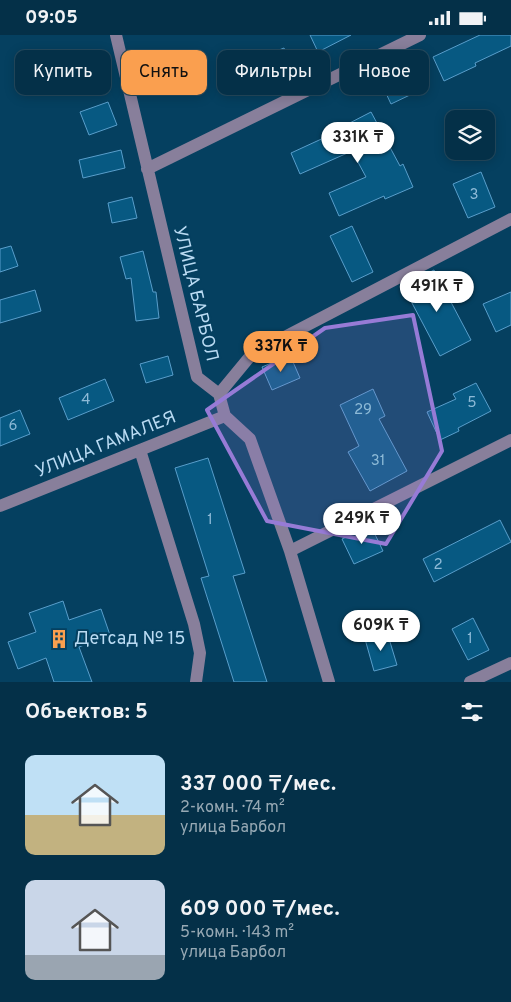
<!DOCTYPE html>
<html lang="ru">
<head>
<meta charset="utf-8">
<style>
  :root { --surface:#043048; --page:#0d384f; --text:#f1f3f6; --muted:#97a9b4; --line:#254b60; --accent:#fa9f4f }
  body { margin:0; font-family:Overpass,sans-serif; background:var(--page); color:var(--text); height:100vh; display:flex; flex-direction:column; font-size:19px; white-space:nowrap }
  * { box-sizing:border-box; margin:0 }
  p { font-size:16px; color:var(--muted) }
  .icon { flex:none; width:28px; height:28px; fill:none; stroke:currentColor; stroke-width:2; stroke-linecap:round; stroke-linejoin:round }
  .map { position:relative; height:647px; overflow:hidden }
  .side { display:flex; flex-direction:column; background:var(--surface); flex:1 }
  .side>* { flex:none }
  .hud { position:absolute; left:15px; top:15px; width:481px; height:45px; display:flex; gap:10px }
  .fabs { position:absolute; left:445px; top:75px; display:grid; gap:10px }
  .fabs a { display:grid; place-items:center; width:50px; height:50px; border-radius:10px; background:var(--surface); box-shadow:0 2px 12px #0003,0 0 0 1px var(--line); font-size:25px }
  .price { position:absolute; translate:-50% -42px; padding:0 11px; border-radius:18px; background:#fff; color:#222; font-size:16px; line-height:32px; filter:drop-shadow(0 1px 2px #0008) }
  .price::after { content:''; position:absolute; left:50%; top:30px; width:15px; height:11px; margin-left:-8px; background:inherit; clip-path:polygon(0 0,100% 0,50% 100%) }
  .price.current { background:var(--accent); color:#111 }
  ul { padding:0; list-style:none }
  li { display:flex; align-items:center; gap:15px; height:125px; padding:0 25px }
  li span { display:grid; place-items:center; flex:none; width:140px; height:100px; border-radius:10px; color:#555 }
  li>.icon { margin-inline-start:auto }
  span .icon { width:60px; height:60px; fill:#fffc; stroke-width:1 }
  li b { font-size:21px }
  h2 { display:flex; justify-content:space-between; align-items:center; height:60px; padding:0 25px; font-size:21px }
  .pill { padding:0 18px; border-radius:10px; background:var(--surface); box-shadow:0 2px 12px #0003,0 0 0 1px var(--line); font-size:18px; line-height:45px }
  .pill.current { background:var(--accent); color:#111 }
  .status { display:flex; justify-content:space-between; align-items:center; height:35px; padding:0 25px; background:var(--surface); direction:ltr }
  .status svg { height:14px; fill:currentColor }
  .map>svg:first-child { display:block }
</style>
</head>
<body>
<div class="status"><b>09:05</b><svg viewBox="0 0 49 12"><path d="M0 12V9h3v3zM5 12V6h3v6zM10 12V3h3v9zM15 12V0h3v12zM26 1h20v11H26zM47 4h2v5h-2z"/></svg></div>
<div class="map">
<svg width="511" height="647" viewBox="0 0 511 647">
  <rect width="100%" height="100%" fill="#054060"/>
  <!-- building -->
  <path fill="#075982" stroke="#599ecb" d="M 310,0 L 351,0 L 318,17 Z
    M 480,0 L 511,0 L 511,11 L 475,28 L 476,31 L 444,46 L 433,22 Z
    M 284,13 L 294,38 L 274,46 L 264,21 Z
    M 399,29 L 412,59 L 391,69 L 377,39 Z
    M 108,67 L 117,90 L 89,100 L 80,77 Z
    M 371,77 L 400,131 L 403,129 L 413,152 L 385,164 L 384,161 L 339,181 L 329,158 L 366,142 L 352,116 L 300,139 L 291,118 L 341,95 L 340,93 Z
    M 121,115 L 125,133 L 83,143 L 79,125 Z
    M 481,137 L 495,172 L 468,183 L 453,149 Z
    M 132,162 L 137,183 L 112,188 L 108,168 Z
    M 352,191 L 373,237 L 352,247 L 330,201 Z
    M 11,211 L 18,231 L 0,237 L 0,214 Z
    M 143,216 L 153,257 L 156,257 L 159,283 L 136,286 L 131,243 L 126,244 L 120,222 Z
    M 434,235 L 471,305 L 440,321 L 403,251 Z
    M 35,255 L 41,276 L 0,288 L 0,265 Z
    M 511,257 L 511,290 L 496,297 L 483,269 Z
    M 290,320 L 300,343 L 272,355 L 262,332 Z
    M 168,321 L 173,340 L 146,348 L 140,329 Z
    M 105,344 L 114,366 L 68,385 L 59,363 Z
    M 476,348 L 491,376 L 458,393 L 459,396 L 440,405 L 427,377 L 456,364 L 453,359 Z
    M 373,354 L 385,381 L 379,384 L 407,436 L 370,456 L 348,417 L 359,411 L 340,370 Z
    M 20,375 L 30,399 L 0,411 L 0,383 Z
    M 208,423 L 245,538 L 233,541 L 267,647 L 234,647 L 201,543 L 209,541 L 175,433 Z
    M 500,485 L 511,507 L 434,547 L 423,524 Z
    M 371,491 L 383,516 L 354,529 L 342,504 Z
    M 63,566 L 69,585 L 101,574 L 110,600 L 79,612 L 92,647 L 54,647 L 46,623 L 18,634 L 8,607 L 36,597 L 29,578 Z
    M 473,583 L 489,615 L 468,625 L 452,594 Z
    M 387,597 L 397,630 L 374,636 L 365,604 Z"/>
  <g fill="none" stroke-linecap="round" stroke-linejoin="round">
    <!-- minor -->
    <path stroke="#887f9b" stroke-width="12" d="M 116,0 L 197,342 L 219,359 L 225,381 L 250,404 L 290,516 L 329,647
      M 147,134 L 420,0
      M 219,359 L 252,319 L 511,184
      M 140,415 L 194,589 L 200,618 L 196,647
      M 0,471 L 225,381
      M 290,516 L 511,405
      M 470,647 L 511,628"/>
  </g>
  <!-- marked area -->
  <path fill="#977bd6" fill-opacity="0.2" stroke="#977bd6" stroke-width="4" stroke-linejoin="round" d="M 413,280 L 442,416 L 386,509 L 267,486 L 207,375 L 325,293 Z"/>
  <!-- icons -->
  <defs>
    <g id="building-bare" transform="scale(1.5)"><path d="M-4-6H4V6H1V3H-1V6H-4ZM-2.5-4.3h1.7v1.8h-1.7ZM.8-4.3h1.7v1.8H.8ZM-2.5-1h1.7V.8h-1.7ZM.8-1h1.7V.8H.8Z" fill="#fa9f4f" stroke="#054060" stroke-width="2.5" paint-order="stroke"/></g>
  </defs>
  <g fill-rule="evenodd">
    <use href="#building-bare" x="59" y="604"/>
  </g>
  <g text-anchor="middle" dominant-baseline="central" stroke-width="4" stroke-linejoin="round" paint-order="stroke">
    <!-- number labels -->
    <g font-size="15" fill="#8dbad7">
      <text x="474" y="160">3</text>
      <text x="86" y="365">4</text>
      <text x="472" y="368">5</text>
      <text x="363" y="375">29</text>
      <text x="13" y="391">6</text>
      <text x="378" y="426">31</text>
      <text x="210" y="485">1</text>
      <text x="438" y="530">2</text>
      <text x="470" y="604">1</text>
    </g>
    <!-- street labels -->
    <g font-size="18" fill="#badbf3" stroke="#054060">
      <text transform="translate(195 259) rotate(76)">УЛИЦА БАРБОЛ</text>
      <text transform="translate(106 410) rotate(-22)">УЛИЦА ГАМАЛЕЯ</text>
    </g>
    <!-- poi labels -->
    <g font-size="18" fill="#badbf3" stroke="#054060" text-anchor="start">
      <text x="74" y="604">Детсад № 15</text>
    </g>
  </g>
</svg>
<div class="fabs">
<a><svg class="icon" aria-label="layers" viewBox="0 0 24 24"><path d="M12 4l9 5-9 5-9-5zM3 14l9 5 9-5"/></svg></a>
</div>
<b class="price" style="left:358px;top:129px">331K ₸</b>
<b class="price" style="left:437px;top:278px">491K ₸</b>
<b class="price current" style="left:281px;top:338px">337K ₸</b>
<b class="price" style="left:362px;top:510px">249K ₸</b>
<b class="price" style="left:381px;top:617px">609K ₸</b>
<div class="hud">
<a class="pill">Купить</a>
<a class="pill current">Снять</a>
<a class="pill">Фильтры</a>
<a class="pill">Новое</a>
</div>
</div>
<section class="side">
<h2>Объектов: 5<svg class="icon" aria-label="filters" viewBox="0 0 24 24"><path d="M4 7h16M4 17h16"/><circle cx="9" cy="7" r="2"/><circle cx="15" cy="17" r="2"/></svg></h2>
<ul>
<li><span style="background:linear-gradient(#bfe0f5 60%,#c2b280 0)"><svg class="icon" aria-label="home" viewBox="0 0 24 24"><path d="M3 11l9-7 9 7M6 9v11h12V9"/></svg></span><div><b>337 000 ₸/мес.</b><p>2-комн. · 74 m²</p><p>улица Барбол</p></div></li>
<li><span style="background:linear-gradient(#c9d6e8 75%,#9aa5b1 0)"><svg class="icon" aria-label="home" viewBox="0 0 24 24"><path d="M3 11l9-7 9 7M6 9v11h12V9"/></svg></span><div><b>609 000 ₸/мес.</b><p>5-комн. · 143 m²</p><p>улица Барбол</p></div></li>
</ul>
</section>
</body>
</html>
